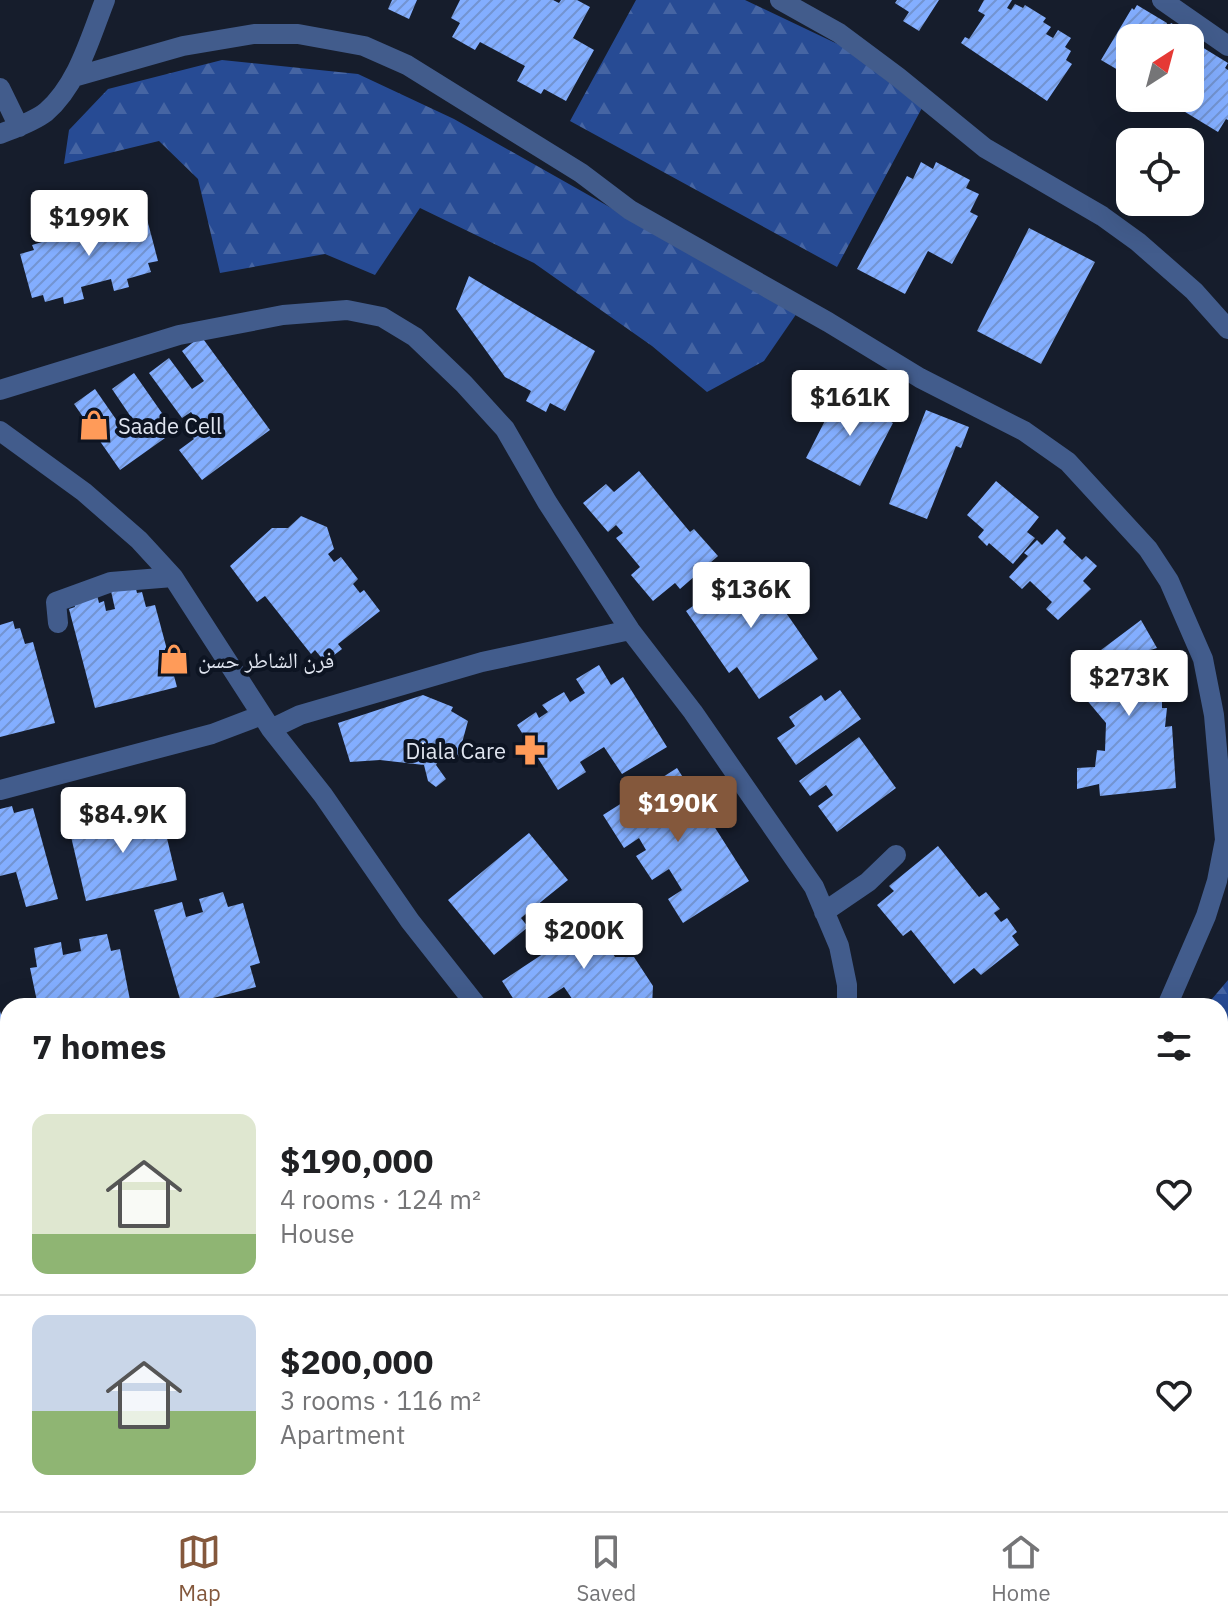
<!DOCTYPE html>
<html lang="en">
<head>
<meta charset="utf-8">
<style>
  :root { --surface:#fff; --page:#f6f6f6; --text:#202124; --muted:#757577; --line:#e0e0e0; --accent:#84583c }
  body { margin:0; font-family:"IBM Plex Sans","Noto Naskh Arabic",sans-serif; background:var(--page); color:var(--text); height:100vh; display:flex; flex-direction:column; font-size:30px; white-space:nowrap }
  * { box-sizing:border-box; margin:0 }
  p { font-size:26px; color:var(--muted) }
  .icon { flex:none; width:44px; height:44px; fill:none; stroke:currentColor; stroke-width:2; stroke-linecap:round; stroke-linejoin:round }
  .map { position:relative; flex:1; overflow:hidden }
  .drawer { position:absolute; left:0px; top:998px; width:1228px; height:514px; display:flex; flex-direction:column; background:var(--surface); border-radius:24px 24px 0 0; box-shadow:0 8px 32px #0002 }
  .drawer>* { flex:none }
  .needle { width:52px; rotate:36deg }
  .controls { position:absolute; left:1116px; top:24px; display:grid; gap:16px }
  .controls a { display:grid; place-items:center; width:88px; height:88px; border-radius:16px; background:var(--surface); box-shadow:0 8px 32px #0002; font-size:40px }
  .price { position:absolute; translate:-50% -68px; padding:0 18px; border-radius:8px; background:#fff; color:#222; font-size:26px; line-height:52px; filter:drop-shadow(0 2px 4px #0008) }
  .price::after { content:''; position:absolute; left:50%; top:48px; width:24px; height:18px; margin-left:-12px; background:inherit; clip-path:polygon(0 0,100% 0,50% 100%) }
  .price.active { background:var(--accent); color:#fff }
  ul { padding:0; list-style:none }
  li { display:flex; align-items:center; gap:24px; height:200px; padding:0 32px }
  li+li { border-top:2px solid var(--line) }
  li span { display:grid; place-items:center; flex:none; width:224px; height:160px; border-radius:16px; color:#555 }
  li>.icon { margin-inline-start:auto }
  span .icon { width:96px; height:96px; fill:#fffc; stroke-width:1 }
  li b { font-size:34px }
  h2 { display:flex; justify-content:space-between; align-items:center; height:96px; padding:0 32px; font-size:34px }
  .tab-bar { display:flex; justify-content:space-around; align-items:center; height:112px; border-top:2px solid var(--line); background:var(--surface); font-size:22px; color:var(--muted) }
  .tab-bar a { display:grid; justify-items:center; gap:4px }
  .tab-bar .active { color:var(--accent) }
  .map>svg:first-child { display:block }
</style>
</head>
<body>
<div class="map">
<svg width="1228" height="1511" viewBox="0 0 1228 1511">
  <defs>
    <pattern id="forest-firs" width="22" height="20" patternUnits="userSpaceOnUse" patternTransform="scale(2)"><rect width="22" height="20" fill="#274b94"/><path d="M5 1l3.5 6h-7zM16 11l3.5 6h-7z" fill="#4665a3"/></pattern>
    <pattern id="building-hatch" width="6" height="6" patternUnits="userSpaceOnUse" patternTransform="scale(2)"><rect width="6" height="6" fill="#83aeff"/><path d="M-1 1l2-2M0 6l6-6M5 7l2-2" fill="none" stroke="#7394d1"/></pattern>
  </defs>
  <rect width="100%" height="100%" fill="#161d2c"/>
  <!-- forest -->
  <path fill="url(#forest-firs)" d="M 636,0 L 745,0 L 846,48 L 923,106 L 837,267 L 570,121 Z
    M 222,60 L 358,74 L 454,119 L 797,313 L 764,361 L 707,392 L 652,346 L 534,263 L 420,208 L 375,275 L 325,254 L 220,273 L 198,179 L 159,141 L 64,164 L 69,130 L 108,89 Z
    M 1228,980 L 1228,1409 L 1220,1401 L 1220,1006 L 1206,1006 Z"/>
  <!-- building -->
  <path fill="url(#building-hatch)" d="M 392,0 L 417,0 L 409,19 L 388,9 Z
    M 460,0 L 553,0 L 559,3 L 561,0 L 577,0 L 590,7 L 573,38 L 594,50 L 566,101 L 544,89 L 541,94 L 517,81 L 525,66 L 480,42 L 475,50 L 452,37 L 460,23 L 451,18 Z
    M 897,0 L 939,0 L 919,31 L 903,21 L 909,12 L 895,3 Z
    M 984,0 L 1012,0 L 1007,8 L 1011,10 L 1015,4 L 1023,8 L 1025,5 L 1046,18 L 1043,22 L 1051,27 L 1046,34 L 1053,38 L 1058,30 L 1071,38 L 1065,47 L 1071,51 L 1066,60 L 1072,64 L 1047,101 L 961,43 L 965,37 L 969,39 L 985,15 L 978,11 Z
    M 1137,5 L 1167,23 L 1164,29 L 1167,30 L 1171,23 L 1191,34 L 1189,38 L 1130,38 L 1130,77 L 1101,60 L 1132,8 L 1134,10 Z
    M 1197,44 L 1228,63 L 1225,68 L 1228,70 L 1228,120 L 1226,119 L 1218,132 L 1172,104 L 1175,98 L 1190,98 L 1190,47 L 1194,49 Z
    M 921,162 L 933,169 L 936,162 L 970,180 L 966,188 L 979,194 L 970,212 L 978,216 L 952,264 L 928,251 L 905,294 L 857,269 L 907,176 L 913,179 Z
    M 113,215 L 114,221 L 138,215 L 139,221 L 147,219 L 158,261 L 148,263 L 151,272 L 127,279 L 129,287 L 114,291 L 111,279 L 81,287 L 84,299 L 64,304 L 63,297 L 45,302 L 43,295 L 32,298 L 20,254 L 34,250 L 32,245 L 52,239 L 50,232 Z
    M 1029,228 L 1095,262 L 1041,364 L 977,331 Z
    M 469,276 L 595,351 L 565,411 L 550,403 L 546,412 L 526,401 L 531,391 L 505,377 L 456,309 Z
    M 201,336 L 270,430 L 202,480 L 179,450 L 194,439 L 189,433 L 200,424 L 191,412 L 182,418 L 149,373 L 169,358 L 192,389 L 204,381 L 182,351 Z
    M 134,373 L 164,416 L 155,422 L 165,438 L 120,470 L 74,404 L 95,389 L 122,428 L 133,420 L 112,389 Z
    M 846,391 L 887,412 L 884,418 L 893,423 L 860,486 L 806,458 L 838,395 L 843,398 Z
    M 926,410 L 969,427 L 961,448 L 956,446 L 927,519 L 889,504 Z
    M 639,471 L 690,532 L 694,529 L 718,556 L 680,589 L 675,583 L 653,601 L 631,575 L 640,567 L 616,538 L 623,533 L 616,525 L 608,532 L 583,503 L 606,484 L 614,492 Z
    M 996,481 L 1039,517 L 1027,532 L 1035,538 L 1013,564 L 989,543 L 987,546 L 978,537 L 984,530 L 967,515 Z
    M 301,516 L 327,527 L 334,549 L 328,554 L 334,562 L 341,557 L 358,579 L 353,584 L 360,593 L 364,590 L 380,611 L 338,644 L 342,649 L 325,662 L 315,650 L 311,654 L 265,596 L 257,602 L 230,566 L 272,528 L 288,528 Z
    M 1057,529 L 1066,538 L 1063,542 L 1082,560 L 1086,556 L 1097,566 L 1083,581 L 1091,589 L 1058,620 L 1046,609 L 1052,602 L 1030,581 L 1022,589 L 1009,577 L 1028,556 L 1024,553 L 1037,540 L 1042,545 Z
    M 753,565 L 818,659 L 759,699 L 737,667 L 729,673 L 686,611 L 704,598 L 699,590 L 734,566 L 740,574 Z
    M 135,585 L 137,593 L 142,592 L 146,607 L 155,605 L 177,687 L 95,708 L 69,609 L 75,607 L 73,601 L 97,595 L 99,603 L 104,601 L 106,611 L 115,609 L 111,591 Z
    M 1141,620 L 1157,648 L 1147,651 L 1168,684 L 1162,687 L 1162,708 L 1167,708 L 1165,727 L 1172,726 L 1176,788 L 1100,796 L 1099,784 L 1077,789 L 1077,768 L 1095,767 L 1097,750 L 1105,751 L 1106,723 L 1080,692 L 1090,684 L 1077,668 Z
    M 13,621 L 15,629 L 20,628 L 25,644 L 33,642 L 55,723 L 0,737 L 0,625 Z
    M 599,665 L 611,685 L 623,677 L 667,747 L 622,774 L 604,747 L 580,762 L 586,772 L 558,790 L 517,725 L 536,712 L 539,718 L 548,712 L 542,705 L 564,692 L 570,702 L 585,693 L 576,679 Z
    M 840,690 L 861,719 L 796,765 L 777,738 L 795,726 L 789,717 L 821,695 L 825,701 Z
    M 423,695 L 453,707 L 451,711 L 468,721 L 457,761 L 440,757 L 436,765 L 446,779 L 436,787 L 428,781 L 424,765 L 380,760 L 350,762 L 338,723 Z
    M 859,737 L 896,788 L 837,832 L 818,806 L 833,795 L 826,785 L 810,796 L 799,781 Z
    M 677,768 L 749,881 L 683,923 L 668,899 L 682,890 L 669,869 L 652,880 L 636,856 L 646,850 L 639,838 L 624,848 L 603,815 Z
    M 12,806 L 14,813 L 33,808 L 58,899 L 26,907 L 16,872 L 0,876 L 0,809 Z
    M 160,809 L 177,880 L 86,901 L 69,828 L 78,826 L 80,833 L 85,832 L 83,823 L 107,818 L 109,826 L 120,824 L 119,818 L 141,813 L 143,821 L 149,819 L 147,812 Z
    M 529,833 L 568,880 L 521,918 L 528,927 L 494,955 L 448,900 Z
    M 938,846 L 979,897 L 986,892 L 1000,909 L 994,913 L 1001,922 L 1007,918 L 1017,932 L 1012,936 L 1019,945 L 981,975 L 974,968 L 954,984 L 911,930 L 903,936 L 877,905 L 894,891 L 889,886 Z
    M 223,892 L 228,907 L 243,903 L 260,963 L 250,966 L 256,987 L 182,1006 L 154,910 L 182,902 L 186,917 L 203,912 L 199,899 Z
    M 592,914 L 617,924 L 624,938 L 609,947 L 615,957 L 634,957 L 653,986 L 652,1006 L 577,1006 L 564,987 L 535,1006 L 518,1006 L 502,981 L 570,936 L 567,931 Z
    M 107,934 L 111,951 L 120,949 L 131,1005 L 92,1006 L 91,1000 L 75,1004 L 76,1006 L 38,1006 L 30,968 L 37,967 L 34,948 L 61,942 L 63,955 L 81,951 L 79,939 Z
    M 0,1011 L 8,1042 L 8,1048 L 0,1050 Z
    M 137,1504 L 217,1504 L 218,1511 L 138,1511 Z
    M 883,1504 L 904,1504 L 908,1511 L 870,1511 Z"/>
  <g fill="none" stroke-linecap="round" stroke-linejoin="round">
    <!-- minor -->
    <path stroke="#425c8c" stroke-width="20" d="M 780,0 L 839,33 L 898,77 L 985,148 L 1102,216 L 1138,242 L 1194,291 L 1228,329
      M 1162,0 L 1228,46
      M 74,77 L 183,46 L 254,34 L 298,34 L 364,46 L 407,65 L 581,173 L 630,210 L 828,322 L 920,378 L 1024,431 L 1068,462 L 1148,549 L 1169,581 L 1203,659 L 1214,715 L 1225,840 L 1217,881 L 1206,916 L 1167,1006
      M 0,88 L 19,127
      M 0,134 C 15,128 33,122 46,112 C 78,84 90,38 105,0
      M 0,390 L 179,335 L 283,315 L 347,310 L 382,317 L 415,337 L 464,384 L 505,429 L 547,502 L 630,630 L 693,712 L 814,887 L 839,946 L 847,985 L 847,1006
      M 0,431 L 84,492 L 139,540 L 173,577 L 271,729 L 323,795 L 410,921 L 477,1006
      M 58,623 L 56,602 L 111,582 L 173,577
      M 271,729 L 300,715 L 482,662 L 630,630
      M 0,790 L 212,734 L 262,715
      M 824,912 L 868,882 L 896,855
      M 0,1132 L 8,1130
      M 0,1477 L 8,1478
      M 731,1504 L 735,1511
      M 417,1507 L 422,1504
      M 1149,1511 L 1158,1504"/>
  </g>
  <!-- icons -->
  <defs>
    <g id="shop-bare" transform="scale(2.4)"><path d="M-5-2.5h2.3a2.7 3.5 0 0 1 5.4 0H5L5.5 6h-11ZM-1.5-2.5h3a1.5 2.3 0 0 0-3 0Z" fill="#ff9b59" stroke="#0d1422" stroke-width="2.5" paint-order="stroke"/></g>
    <g id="pharmacy-bare" transform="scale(2.4)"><path d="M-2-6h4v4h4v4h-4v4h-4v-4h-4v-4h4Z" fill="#ff9b59" stroke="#0d1422" stroke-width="2.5" paint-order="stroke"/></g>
  </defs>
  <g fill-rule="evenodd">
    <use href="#shop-bare" x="94" y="425"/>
    <use href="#shop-bare" x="174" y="659"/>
    <use href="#pharmacy-bare" x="530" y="750"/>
  </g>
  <g text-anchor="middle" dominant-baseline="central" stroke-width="8" stroke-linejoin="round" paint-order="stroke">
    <!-- poi labels -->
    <g font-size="22" fill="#e0e5f0" stroke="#0d1422" text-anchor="start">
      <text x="118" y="425">Saade Cell</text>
      <text x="198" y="659">فرن الشاطر حسن</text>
      <text x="506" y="750" text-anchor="end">Diala Care</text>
    </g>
  </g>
</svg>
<div class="controls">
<a><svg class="needle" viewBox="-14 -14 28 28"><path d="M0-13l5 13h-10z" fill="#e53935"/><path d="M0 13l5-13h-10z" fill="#757577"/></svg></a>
<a><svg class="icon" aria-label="locate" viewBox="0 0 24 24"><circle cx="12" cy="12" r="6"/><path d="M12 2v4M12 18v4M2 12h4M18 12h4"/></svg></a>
</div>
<b class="price" style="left:89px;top:258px">$199K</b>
<b class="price" style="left:850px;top:438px">$161K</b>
<b class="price" style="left:751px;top:630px">$136K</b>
<b class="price" style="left:1129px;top:718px">$273K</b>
<b class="price active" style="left:678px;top:844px">$190K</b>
<b class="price" style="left:123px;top:855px">$84.9K</b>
<b class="price" style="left:584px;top:971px">$200K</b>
<section class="drawer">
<h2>7 homes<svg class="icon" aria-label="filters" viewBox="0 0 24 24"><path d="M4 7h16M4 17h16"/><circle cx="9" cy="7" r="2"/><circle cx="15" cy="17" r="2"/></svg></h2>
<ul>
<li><span style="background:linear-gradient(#dfe7d0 75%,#8fb573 0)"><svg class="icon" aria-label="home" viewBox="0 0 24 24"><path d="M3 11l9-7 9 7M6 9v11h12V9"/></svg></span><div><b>$190,000</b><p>4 rooms · 124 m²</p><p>House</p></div><svg class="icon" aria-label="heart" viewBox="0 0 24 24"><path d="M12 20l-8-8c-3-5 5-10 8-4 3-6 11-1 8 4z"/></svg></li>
<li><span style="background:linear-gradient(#c9d6e8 60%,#8fb573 0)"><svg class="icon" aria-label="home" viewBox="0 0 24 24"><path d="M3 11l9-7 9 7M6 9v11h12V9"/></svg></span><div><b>$200,000</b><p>3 rooms · 116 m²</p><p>Apartment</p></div><svg class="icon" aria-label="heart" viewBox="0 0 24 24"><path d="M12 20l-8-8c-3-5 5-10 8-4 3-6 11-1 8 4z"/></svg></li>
</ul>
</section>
</div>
<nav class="tab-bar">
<a class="active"><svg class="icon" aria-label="map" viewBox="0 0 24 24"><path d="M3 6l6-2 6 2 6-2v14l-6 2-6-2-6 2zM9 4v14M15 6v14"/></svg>Map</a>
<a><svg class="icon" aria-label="saved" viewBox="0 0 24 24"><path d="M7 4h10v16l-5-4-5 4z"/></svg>Saved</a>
<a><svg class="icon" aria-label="home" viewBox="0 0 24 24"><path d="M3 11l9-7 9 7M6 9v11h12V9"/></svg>Home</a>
</nav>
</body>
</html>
